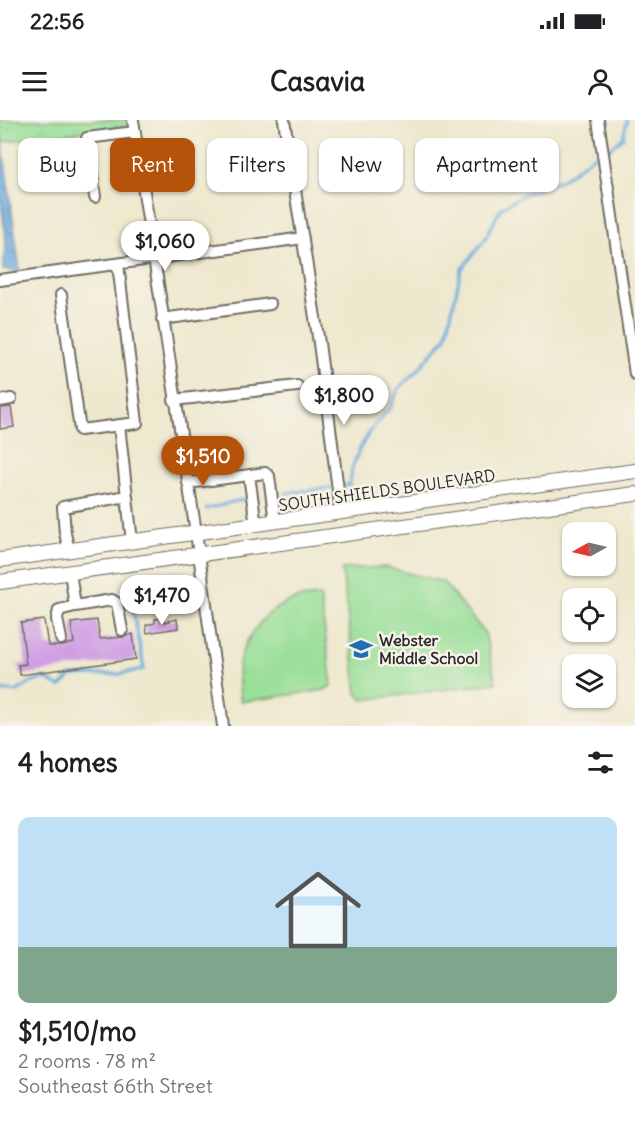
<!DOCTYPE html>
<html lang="en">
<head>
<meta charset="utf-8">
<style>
  :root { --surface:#fff; --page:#f2f2f2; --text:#202124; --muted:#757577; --accent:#b45309 }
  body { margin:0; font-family:Delius,sans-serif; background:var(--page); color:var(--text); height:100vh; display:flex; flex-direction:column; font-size:22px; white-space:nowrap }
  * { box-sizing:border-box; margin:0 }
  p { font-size:20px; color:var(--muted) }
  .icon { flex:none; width:33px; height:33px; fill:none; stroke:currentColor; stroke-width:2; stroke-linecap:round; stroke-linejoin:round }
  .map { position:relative; height:606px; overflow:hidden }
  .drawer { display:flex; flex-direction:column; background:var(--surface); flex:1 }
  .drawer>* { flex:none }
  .hud { position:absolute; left:18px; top:18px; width:600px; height:54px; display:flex; gap:12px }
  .needle { width:39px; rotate:262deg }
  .fabs { position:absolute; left:562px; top:402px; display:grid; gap:12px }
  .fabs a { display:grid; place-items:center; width:54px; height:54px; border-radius:12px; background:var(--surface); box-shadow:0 2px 4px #0004; font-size:30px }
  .price { position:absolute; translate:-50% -51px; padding:0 14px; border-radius:21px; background:#fff; color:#222; font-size:20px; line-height:39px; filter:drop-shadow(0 2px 3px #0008) }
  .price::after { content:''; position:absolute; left:50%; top:36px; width:18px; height:14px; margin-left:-9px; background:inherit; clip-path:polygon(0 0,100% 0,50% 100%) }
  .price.active { background:var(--accent); color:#fff }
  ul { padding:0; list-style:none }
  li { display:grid; align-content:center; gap:12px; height:318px; padding:0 18px }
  li span { display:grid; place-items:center; height:186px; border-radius:12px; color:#555 }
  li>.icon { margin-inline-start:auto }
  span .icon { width:108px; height:108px; fill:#fffc; stroke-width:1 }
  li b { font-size:26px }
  h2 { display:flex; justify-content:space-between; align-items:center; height:72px; padding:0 18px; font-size:26px }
  .pill { padding:0 21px; border-radius:12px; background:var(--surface); box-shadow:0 2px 4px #0004; font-size:21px; line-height:54px }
  .pill.active { background:var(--accent); color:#fff }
  .status { display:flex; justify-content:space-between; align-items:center; height:42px; padding:0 30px; background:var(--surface); direction:ltr }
  .status svg { height:16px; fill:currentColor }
  header { display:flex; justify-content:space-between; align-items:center; height:78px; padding:0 18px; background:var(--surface); font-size:27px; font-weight:700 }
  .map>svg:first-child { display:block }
</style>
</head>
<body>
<div class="status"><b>22:56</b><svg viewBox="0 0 49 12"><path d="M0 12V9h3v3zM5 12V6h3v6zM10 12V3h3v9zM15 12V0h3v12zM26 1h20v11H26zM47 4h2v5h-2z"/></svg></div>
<header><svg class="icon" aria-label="menu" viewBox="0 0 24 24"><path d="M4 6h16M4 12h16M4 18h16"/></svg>Casavia<svg class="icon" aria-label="person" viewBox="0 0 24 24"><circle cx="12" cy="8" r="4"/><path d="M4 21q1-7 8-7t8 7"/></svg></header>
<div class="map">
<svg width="635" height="606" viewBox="0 0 635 606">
  <defs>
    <pattern id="grass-tufts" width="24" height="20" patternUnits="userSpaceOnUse" patternTransform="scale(1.5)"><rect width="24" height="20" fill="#99df98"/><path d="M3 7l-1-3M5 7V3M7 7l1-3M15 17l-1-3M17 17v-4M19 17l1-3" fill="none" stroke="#84c083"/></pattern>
    <pattern id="water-ripples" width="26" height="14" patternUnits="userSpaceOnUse" patternTransform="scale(1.5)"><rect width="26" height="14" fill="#68abdd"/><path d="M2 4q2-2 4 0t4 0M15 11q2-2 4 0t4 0" fill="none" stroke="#568bb3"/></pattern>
  </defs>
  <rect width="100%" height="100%" fill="#f7f3e8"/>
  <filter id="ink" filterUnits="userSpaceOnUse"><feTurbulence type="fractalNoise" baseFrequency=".0167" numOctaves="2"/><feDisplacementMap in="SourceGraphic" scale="12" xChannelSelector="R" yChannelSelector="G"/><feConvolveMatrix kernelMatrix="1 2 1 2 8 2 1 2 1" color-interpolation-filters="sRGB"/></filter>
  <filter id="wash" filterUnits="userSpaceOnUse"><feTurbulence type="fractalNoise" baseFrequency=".008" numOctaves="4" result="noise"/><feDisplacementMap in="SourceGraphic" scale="24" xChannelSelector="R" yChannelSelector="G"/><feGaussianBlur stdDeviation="1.35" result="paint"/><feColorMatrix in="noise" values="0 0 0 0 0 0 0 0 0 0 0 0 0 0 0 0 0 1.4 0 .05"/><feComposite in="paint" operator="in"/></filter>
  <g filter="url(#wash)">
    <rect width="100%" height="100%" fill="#eee8ce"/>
    <!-- grass -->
    <path fill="url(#grass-tufts)" stroke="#628562" stroke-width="1.5" d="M 0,0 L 126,0 L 127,6 L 2,22 Z"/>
    <!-- pitch -->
    <path fill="#99df98" stroke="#628562" stroke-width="1.5" d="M 385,447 L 443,462 L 485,513 L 496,563 L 363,580 L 357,573 L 342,449 Z
      M 320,476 L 332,565 L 324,570 L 241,582 C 239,569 237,557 239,544 C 244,516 268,487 296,479 C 303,477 312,477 320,476 Z"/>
    <!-- water -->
    <path fill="url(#water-ripples)" stroke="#4a6b84" stroke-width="1.5" d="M 0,7 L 20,151 L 3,150 L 6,117 L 0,76 Z"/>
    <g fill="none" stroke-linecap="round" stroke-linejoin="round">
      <!-- stream -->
      <path stroke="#68abdd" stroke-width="3" d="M 608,30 L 623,18 L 627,0
        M 345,365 L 350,365 L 352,348 L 359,330 L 370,311 L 391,287 L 399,268 L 417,251 L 446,217 L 461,150 L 485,119 L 501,88 L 523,75 L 563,59 L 596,34
        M 286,373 L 331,368
        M 206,389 L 245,379
        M 0,570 L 16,572 L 30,563 L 45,558 L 60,567 L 71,556 L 119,554 L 144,549 L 133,490 L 156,457"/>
    </g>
    <g id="blocks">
      <!-- building -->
      <path fill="#cf9fe3" d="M 11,287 L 14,307 L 0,309 L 0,288 Z
        M 163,498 L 164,502 L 177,499 L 178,508 L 147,513 L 146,505 L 155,503 L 155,499 Z
        M 44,500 L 48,526 L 62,526 L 74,523 L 71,503 L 97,500 L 100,519 L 123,517 L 133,514 L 136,539 L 20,555 L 18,545 L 26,544 L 21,503 Z"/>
    </g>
  </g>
  <g filter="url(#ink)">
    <use href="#blocks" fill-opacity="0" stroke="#6f6d64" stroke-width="1.5"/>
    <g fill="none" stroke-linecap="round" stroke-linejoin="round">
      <!-- minor casing -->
      <g stroke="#6f6d64" stroke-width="14">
        <path id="minor" d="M 133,0 L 196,413 L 223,606
          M 284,0 L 319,223 L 341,393
          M 598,0 L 635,254
          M 95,77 L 87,18 L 135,12
          M 0,160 L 303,118
          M 61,175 L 80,310 L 137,303 L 118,144
          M 162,199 L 270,184
          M 174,280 L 297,266
          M 0,281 L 11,279
          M 119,305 L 132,422
          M 249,355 L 256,405
          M 188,363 L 265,353 L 269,356 L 275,402
          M 69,431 L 65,413 L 63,387 L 127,376
          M 70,452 L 75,486 L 112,480 L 117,483 L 122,510
          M 61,519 L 57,499 L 59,490 L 75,486"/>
      </g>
      <!-- major casing -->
      <g stroke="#6f6d64" stroke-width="16">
        <path id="major" d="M 0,440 L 635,351
          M 0,462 L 635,374"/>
      </g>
      <!-- minor -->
      <use href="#minor" stroke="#fff" stroke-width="10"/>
      <!-- major -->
      <use href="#major" stroke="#fff" stroke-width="14"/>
    </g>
  </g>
  <!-- icons -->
  <defs>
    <g id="school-bare" transform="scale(1.8)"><path d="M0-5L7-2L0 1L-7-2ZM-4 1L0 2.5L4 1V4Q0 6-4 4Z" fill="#1f6fb2" stroke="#f7f3e8" stroke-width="2.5" paint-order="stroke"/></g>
  </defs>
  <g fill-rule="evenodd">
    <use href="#school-bare" x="361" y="529"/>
  </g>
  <g text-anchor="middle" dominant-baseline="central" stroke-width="5" stroke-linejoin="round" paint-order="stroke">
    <!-- street labels -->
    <g font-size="16" fill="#2b2b2b" stroke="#f7f3e8">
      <text transform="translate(387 370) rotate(-8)">SOUTH SHIELDS BOULEVARD</text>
    </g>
    <!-- poi labels -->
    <g font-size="16" font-weight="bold" fill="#2b2b2b" stroke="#f7f3e8" text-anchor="start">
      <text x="379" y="520">Webster<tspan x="379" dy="18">Middle School</tspan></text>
    </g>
  </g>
</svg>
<div class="fabs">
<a><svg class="needle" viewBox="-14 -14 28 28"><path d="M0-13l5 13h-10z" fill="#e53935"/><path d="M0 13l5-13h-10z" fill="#757577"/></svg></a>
<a><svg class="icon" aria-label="locate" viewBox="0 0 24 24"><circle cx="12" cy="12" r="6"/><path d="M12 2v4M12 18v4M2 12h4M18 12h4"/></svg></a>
<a><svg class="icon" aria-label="layers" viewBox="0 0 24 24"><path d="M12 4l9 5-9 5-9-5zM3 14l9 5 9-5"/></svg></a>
</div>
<b class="price" style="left:165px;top:152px">$1,060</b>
<b class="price" style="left:344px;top:306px">$1,800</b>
<b class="price active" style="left:203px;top:367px">$1,510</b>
<b class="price" style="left:162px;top:506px">$1,470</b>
<div class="hud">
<a class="pill">Buy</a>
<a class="pill active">Rent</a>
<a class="pill">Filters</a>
<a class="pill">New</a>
<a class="pill">Apartment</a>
</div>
</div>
<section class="drawer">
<h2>4 homes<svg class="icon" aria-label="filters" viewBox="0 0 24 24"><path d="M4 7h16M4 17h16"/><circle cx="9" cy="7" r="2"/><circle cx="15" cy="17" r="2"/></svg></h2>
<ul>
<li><span style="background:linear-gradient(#bfe0f5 70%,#7fa58c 0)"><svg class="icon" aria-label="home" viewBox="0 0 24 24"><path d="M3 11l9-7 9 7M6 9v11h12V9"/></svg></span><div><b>$1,510/mo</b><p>2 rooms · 78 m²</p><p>Southeast 66th Street</p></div></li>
</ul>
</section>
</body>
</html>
